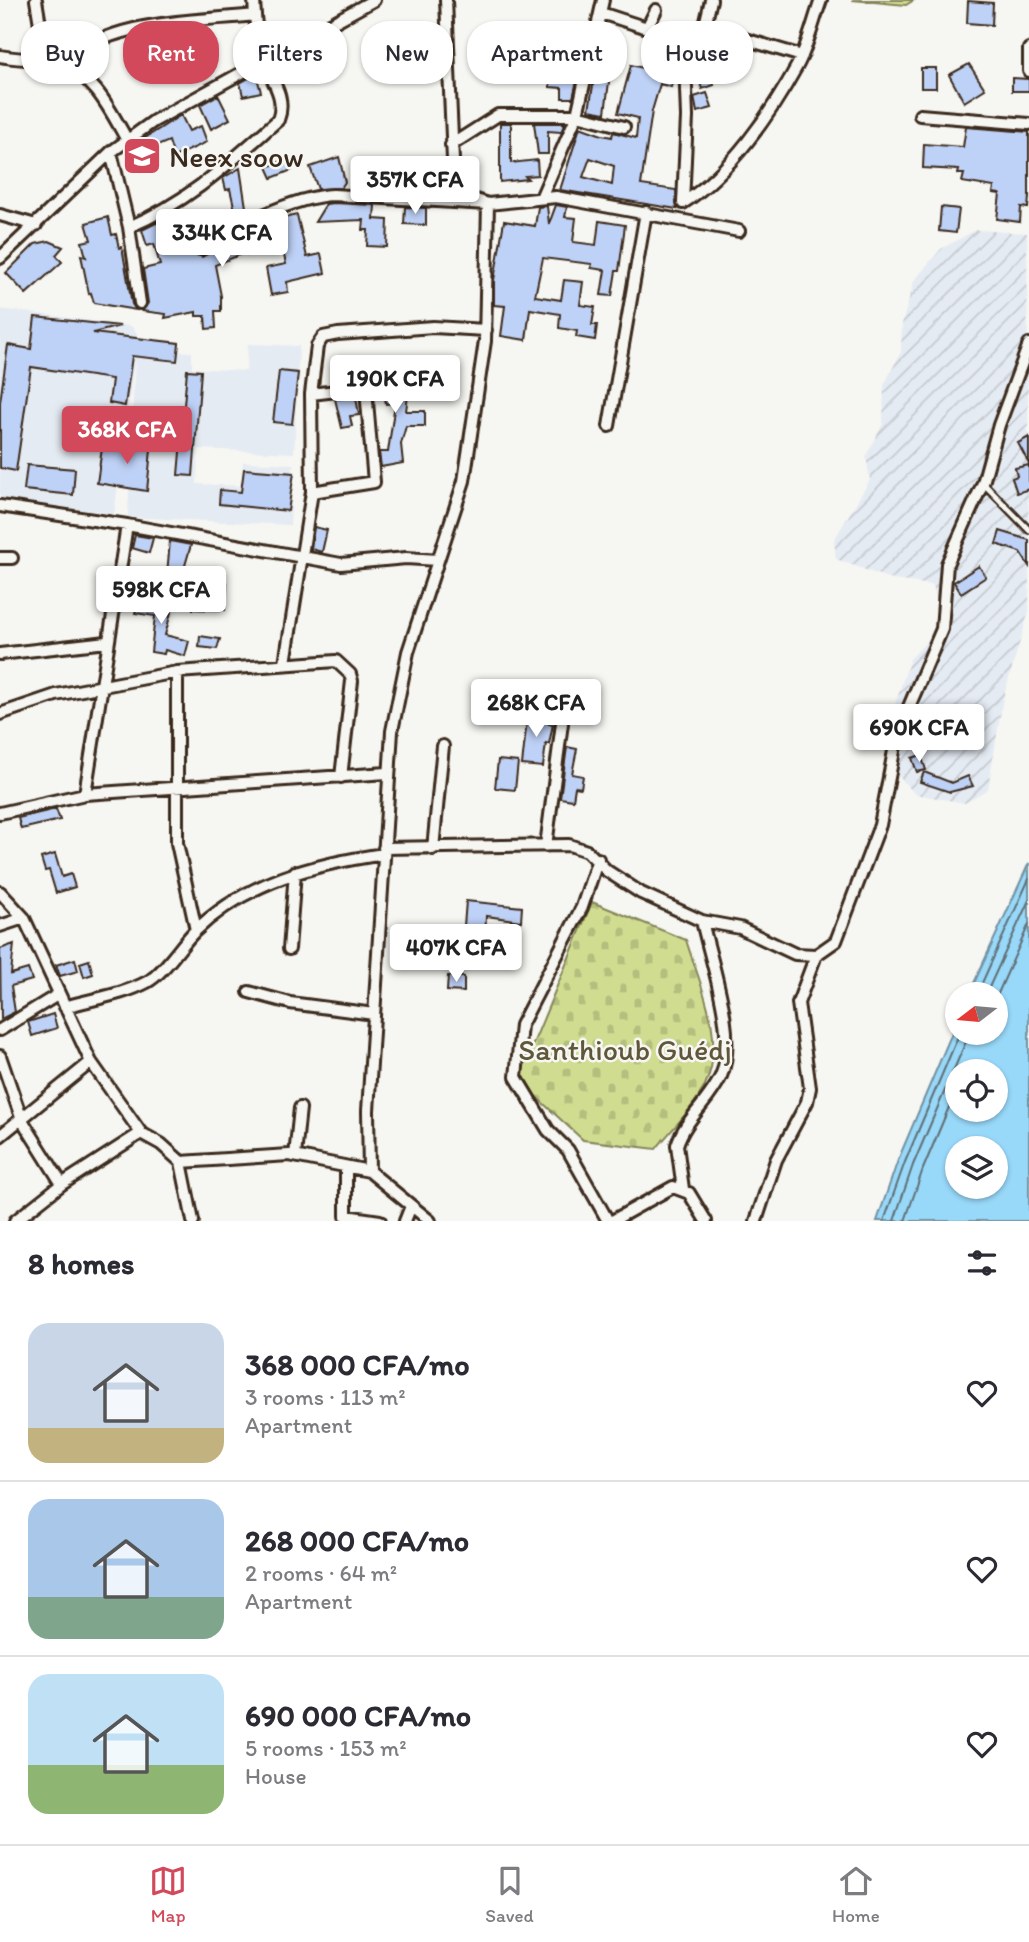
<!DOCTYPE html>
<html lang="en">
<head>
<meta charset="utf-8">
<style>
  :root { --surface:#fff; --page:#f7f7f7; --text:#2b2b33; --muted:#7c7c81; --line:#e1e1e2; --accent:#d1495b }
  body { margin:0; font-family:Itim,sans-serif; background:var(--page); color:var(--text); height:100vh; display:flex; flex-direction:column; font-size:26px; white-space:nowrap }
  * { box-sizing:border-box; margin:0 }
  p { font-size:23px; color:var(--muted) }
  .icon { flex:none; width:38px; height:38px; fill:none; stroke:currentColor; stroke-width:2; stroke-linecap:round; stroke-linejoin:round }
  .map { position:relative; height:1221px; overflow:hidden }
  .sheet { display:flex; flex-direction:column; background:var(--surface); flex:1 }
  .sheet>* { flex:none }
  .banner { position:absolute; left:21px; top:21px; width:987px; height:63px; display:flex; gap:14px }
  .needle { width:46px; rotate:254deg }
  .tools { position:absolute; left:945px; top:982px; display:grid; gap:14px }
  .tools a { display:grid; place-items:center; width:63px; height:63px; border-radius:50%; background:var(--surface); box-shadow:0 2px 5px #0004; font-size:35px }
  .price { position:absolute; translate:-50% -60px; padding:0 16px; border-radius:7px; background:#fff; color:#222; font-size:23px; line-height:46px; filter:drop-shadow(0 2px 4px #0008) }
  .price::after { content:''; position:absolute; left:50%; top:42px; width:21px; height:16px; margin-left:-10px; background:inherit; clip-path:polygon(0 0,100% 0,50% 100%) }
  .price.current { background:var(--accent); color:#fff }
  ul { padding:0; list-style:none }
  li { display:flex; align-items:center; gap:21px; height:175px; padding:0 28px }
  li+li { border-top:2px solid var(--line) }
  li span { display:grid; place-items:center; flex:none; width:196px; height:140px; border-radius:21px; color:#555 }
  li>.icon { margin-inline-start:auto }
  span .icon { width:84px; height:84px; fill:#fffc; stroke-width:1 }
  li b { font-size:30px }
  h2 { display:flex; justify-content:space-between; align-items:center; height:84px; padding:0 28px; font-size:30px }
  .pill { padding:0 24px; border-radius:28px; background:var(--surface); box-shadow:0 2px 5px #0004; font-size:24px; line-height:63px }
  .pill.current { background:var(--accent); color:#fff }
  .tabs { display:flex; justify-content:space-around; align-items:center; height:98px; border-top:2px solid var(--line); background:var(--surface); font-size:19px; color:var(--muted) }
  .tabs a { display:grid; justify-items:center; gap:4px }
  .tabs .current { color:var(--accent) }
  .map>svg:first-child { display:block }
</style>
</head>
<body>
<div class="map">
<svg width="1029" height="1221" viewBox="0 0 1029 1221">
  <defs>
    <pattern id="industrial-furrows" width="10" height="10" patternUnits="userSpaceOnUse" patternTransform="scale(1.75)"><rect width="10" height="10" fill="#e5ebf3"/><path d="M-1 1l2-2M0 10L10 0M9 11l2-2" fill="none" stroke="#c5cad0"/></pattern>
    <pattern id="wetland-marsh" width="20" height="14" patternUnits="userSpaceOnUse" patternTransform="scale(1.75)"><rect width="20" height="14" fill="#d0dd91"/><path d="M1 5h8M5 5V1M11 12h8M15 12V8" fill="none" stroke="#b4be7d"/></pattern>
    <pattern id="cemetery-stones" width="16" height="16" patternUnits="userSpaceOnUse" patternTransform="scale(1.75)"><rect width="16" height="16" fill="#d0dd91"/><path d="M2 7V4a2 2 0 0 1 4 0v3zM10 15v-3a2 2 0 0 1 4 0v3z" fill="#b4be7d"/></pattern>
  </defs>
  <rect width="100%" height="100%" fill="#f6f6f2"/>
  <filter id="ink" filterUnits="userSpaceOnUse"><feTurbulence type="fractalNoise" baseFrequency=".0143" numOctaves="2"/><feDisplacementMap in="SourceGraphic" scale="14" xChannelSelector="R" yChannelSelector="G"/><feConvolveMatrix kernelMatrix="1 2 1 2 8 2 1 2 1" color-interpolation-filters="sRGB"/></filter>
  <g filter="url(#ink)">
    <!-- built -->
    <path fill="#e5ebf3" d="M 0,309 L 131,326 L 137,333 L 135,349 L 192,352 L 192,368 L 246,371 L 248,344 L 299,346 L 294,453 L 198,449 L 197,484 L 242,486 L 243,462 L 293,464 L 290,525 L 128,517 L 135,356 L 114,514 L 0,499 Z"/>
    <!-- industrial -->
    <path fill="url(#industrial-furrows)" d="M 976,230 L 1027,233 L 1029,611 L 1003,698 L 988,789 L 965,803 L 915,794 L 896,773 L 907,721 L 894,708 L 910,659 L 931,637 L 940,614 L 933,585 L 893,580 L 836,559 L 834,540 L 870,480 L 866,456 L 883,424 L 884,385 L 901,352 L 902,324 L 914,281 L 941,249 Z"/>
    <!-- wetland -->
    <path fill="url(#wetland-marsh)" stroke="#868458" stroke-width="2" d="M 852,0 L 914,0 L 906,5 Z"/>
    <!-- cemetery -->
    <path fill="url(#cemetery-stones)" stroke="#868458" stroke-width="2" d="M 592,902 L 686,940 C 700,985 727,1039 705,1085 C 694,1108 671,1130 656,1149 L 583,1140 L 518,1080 Z"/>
    <!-- water -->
    <path fill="#98d8f9" stroke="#7392a1" stroke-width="2" fill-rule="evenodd" d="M 1029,863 L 1029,1221 L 877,1221 L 898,1160 L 957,1021 L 957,1032 L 996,1032 L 996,994 L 969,994 ZM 957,1071 L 996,1071 L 996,1110 L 957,1110 ZM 957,1148 L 996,1148 L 996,1186 L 957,1186 Z"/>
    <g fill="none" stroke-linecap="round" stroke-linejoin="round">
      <!-- shore -->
      <path stroke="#607076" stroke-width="2" d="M 977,994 L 1029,879
        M 986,994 L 1029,900
        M 996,998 L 1029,924
        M 884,1221 L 905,1162 L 960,1032
        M 894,1221 L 913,1165 L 970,1032
        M 905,1221 L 923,1169 L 957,1088"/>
    </g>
    <!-- building -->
    <path fill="#bed1f6" stroke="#3b2a1e" stroke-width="2" fill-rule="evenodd" d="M 968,1 L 993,3 L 992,25 L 967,23 Z
      M 653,62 L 675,72 L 671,87 L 660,84 L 652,111 L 641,185 L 676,190 L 677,209 L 560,190 L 580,127 L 602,135 L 612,137 L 613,132 L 636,138 L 638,118 L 618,113 L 631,65 L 651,70 ZM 590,158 L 614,166 L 612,185 L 583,177 Z
      M 708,63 L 714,85 L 702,89 L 695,66 Z
      M 969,64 L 985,89 L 964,102 L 949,75 Z
      M 921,68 L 936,68 L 936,88 L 921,88 Z
      M 595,73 L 610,74 L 605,113 L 589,110 Z
      M 256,74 L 261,92 L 243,96 L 240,83 Z
      M 550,75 L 578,76 L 573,98 L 562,98 L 562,88 L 550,87 Z
      M 1012,78 L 1029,79 L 1029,91 L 1012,91 Z
      M 707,93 L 712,108 L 697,112 L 694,97 Z
      M 218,95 L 230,119 L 211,129 L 200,105 Z
      M 181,115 L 189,131 L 201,126 L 207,142 L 174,157 L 169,141 L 143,152 L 139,142 Z
      M 500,123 L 511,123 L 511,163 L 537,160 L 538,175 L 525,176 L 528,179 L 500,182 Z
      M 534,123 L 565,123 L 561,132 L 548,131 L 548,154 L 538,154 Z
      M 966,127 L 1029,132 L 1029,197 L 1028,208 L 1021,207 L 1020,222 L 997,219 L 1000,194 L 993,193 L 994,187 L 962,182 L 964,174 L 958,174 L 959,170 L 923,168 L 924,144 L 963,147 Z
      M 339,157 L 345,182 L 341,188 L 318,189 L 310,167 Z
      M 287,159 L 292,170 L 272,178 L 267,167 Z
      M 240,168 L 247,214 L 237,219 L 230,189 L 226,190 L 223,178 Z
      M 333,203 L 375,205 L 374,219 L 388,220 L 387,247 L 367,246 L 368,230 L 363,230 L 364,220 L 315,222 L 326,204 Z
      M 556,205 L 567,207 L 565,217 L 576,218 L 573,242 L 596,245 L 599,221 L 625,225 L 619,271 L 616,271 L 612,296 L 601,295 L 605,270 L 591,268 L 592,264 L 543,258 L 535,296 L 561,300 L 564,280 L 583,282 L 580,305 L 595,307 L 592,325 L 597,325 L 595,340 L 576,337 L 577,331 L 559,328 L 560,314 L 530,309 L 526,340 L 501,336 L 505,306 L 494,305 L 494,280 L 504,221 L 535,226 L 538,207 L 547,206 L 549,224 Z
      M 405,207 L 426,208 L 426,225 L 404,224 Z
      M 941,207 L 959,209 L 956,233 L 939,231 Z
      M 297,215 L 307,257 L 321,254 L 325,273 L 287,282 L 288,292 L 271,295 L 266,268 L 286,264 L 281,243 L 247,255 L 246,252 L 215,265 L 221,296 L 221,311 L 215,311 L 216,328 L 206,329 L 205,316 L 196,316 L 196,312 L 165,318 L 166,314 L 142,311 L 148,303 L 143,269 L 160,265 L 154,244 L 147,246 L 142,230 L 158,222 L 167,255 L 193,248 L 195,254 L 202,257 L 266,222 Z
      M 108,217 L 112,235 L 116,234 L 119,248 L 122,247 L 132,304 L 136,310 L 94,303 L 91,293 L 89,294 L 81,255 L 86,257 L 82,242 L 91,240 L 86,223 Z
      M 198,219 L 205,237 L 197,242 L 189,222 Z
      M 49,241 L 63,247 L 56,255 L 62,262 L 26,294 L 6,273 L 35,244 Z
      M 35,317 L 120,326 L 93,333 L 179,343 L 177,361 L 132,356 L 125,406 L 109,403 L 112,379 L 31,367 L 16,471 L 0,468 L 0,402 L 8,345 L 31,349 Z
      M 386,367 L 388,384 L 409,387 L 406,411 L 425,411 L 425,426 L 406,426 L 401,444 L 403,463 L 381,467 L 379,452 L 388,452 L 395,403 L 386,404 L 385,398 L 375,398 L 370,368 Z
      M 187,370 L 201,371 L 193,476 L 178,475 Z
      M 279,371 L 298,373 L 292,424 L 273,422 Z
      M 356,397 L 359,415 L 350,416 L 352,426 L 342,428 L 335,399 Z
      M 134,437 L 152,439 L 147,491 L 97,483 L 102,448 L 133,452 Z
      M 1029,437 L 1029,464 L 1018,443 Z
      M 27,465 L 75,469 L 73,495 L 24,490 Z
      M 1029,465 L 1029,489 L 1017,493 L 1012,478 L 1017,476 L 1015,468 Z
      M 244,469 L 294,473 L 288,511 L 219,504 L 220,490 L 241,492 Z
      M 314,527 L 327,530 L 322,552 L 311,549 Z
      M 1000,531 L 1029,540 L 1029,566 L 1020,552 L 996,544 Z
      M 135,535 L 153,538 L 149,553 L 132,548 Z
      M 170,541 L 191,545 L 179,586 L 166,585 Z
      M 979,566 L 986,577 L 961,593 L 954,582 Z
      M 196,580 L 227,583 L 225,610 L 193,609 Z
      M 141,595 L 173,605 L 165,635 L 189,641 L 185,656 L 165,650 L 164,654 L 151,652 L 155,616 L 135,613 Z
      M 200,636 L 220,639 L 217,649 L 199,647 Z
      M 528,711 L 549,716 L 547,723 L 553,724 L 549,744 L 546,743 L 543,767 L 522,765 Z
      M 925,711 L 945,733 L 936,742 L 915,721 Z
      M 567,747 L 577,749 L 572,774 L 583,776 L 581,788 L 575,787 L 573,800 L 560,798 Z
      M 921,755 L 926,770 L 917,772 L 912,758 Z
      M 498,760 L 518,762 L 515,790 L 495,788 Z
      M 924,772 L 952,783 L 968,776 L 973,786 L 950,792 L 920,782 Z
      M 56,809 L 60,820 L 21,829 L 18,818 Z
      M 55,854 L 62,877 L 71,874 L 75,887 L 56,893 L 49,870 L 45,871 L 41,858 Z
      M 466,901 L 522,907 L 521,921 L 486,916 L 485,940 L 463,938 Z
      M 14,944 L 11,974 L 28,969 L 32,980 L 11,986 L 15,1012 L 1,1019 L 0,949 Z
      M 75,959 L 78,971 L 60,976 L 56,965 Z
      M 89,960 L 93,974 L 84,977 L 80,963 Z
      M 448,976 L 464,977 L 464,992 L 447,991 Z
      M 53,1014 L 57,1028 L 32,1036 L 28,1022 Z"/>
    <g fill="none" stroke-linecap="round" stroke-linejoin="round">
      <!-- lane casing -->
      <g stroke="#3b2a1e" stroke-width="10">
        <path id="lane" d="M 983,483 L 1029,530"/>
      </g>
      <!-- street casing -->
      <g stroke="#3b2a1e" stroke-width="16">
        <path id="street" d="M 36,0 L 46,61
          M 601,13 L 647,28 L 656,10
          M 741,38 L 802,56
          M 1029,49 L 1029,71
          M 0,56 C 19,60 42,58 60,64 C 95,76 110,110 127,140
          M 61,64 C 112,19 190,22 255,15
          M 920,115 L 1029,124
          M 451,145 L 498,115 L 577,115 L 624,127
          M 111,152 L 129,227 L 140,303
          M 541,198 L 577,115 L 603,0
          M 683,203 C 730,173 770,115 797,66 C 808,46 813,22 821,0
          M 683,203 L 687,117 L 685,60 L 698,55 L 711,0
          M 0,215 L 36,225
          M 129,227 C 190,201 229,163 278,120 C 288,94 267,76 260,51 C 256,35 255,17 254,0
          M 201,249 C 236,227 292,197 333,195 L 488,204 L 556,197 L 739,231
          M 0,258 L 111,152 L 154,121 L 374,0
          M 311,394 L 362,388 L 366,390 L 374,482 L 312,492
          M 609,426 L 646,212
          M 0,506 L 127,525 L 341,564 L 406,558 L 438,560
          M 0,558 L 12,558
          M 0,654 L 107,642
          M 285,663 L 312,492 L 311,394 L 317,346 L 323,337 L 338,334 L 433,327 L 486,330
          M 177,672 L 177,843 L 196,930
          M 0,714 L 56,695 L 177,672 L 336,661 L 350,674 L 352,681 L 341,777
          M 85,794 L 127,525
          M 0,813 L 85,794 L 387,773
          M 546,846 L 562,723
          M 384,848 L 569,845 L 587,851 L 607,871 L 641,893 L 702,921 L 740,928 L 795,954 L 816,955 L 836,941 L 880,825 L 897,735 L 942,629 L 947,564 L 983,483 L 999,425 L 1029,344
          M 433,849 L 443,746
          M 598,859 L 582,907 L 521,1025 L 516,1077 L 548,1130 L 568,1150 L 608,1221
          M 0,892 L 24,918 L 91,1062 L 141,1133 L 161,1144 L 181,1162 L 193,1221
          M 0,926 L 24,918
          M 289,949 L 295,872
          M 249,992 L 290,1003 L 374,1014
          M 65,1007 C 91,999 123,995 147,982 C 163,974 181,945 194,932 C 246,881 315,864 384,854
          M 0,1030 L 59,994
          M 0,1056 L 22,1120 L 62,1184
          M 0,1136 L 91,1062
          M 295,1156 L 300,1108
          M 181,1162 L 289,1155 L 369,1171
          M 346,1169 L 346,1216 L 380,1221
          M 683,1189 L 677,1145 C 685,1119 710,1101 721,1076 C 738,1037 711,962 702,921
          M 15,1221 L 62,1184 L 141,1133
          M 405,1221 L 411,1206
          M 430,1221 L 369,1171 L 368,1111 L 392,731 L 408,652 L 464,481 L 485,341 L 488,204 L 467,197 L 454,183 L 446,0
          M 612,1221 L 673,1187 L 689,1193 L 706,1221
          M 756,1221 L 776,1160 L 807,1102 L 810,1088 L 798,1003 L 816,955"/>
      </g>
      <!-- lane -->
      <use href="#lane" stroke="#f6f6f2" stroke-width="5"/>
      <!-- street -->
      <use href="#street" stroke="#f6f6f2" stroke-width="10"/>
    </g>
  </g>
  <!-- icons -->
  <defs>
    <g id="school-square" transform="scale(2.0125)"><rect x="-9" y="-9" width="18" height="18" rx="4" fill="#d1495b" stroke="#f6f6f2"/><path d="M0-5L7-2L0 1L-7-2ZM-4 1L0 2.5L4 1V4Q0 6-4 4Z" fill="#fff"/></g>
  </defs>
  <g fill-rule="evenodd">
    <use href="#school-square" x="142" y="156"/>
  </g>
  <g text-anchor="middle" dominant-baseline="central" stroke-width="5" stroke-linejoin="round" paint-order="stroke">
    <!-- poi labels -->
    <g font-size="30" fill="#3b2a1e" stroke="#f6f6f2" text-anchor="start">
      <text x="169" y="156">Neex soow</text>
    </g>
    <!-- park labels -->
    <g font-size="30" fill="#60573b" stroke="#f6f6f2">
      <text x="625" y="1049">Santhioub Guédj</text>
    </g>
  </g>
</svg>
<div class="tools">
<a><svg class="needle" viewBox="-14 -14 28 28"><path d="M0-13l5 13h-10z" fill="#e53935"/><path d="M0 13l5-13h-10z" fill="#7c7c81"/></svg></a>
<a><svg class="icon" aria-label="locate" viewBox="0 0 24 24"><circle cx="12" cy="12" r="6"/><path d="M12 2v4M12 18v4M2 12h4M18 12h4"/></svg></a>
<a><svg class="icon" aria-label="layers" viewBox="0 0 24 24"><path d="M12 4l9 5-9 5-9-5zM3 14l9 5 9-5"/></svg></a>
</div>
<b class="price" style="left:415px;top:216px">357K CFA</b>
<b class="price" style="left:222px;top:269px">334K CFA</b>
<b class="price" style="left:395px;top:415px">190K CFA</b>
<b class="price current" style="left:127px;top:466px">368K CFA</b>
<b class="price" style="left:161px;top:626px">598K CFA</b>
<b class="price" style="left:536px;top:739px">268K CFA</b>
<b class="price" style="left:919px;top:764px">690K CFA</b>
<b class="price" style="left:456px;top:984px">407K CFA</b>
<div class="banner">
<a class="pill">Buy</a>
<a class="pill current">Rent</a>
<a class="pill">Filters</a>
<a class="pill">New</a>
<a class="pill">Apartment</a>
<a class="pill">House</a>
</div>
</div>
<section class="sheet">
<h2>8 homes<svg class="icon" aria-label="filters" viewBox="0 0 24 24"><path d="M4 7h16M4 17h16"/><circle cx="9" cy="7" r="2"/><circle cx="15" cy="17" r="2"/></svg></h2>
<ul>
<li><span style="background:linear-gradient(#c9d6e8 75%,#c2b280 0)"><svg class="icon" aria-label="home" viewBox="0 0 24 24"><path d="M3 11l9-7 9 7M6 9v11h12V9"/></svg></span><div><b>368 000 CFA/mo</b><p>3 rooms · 113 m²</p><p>Apartment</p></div><svg class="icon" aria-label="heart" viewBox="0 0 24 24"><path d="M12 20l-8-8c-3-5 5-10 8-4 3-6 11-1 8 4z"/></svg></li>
<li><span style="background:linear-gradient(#a9c7e8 70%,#7fa58c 0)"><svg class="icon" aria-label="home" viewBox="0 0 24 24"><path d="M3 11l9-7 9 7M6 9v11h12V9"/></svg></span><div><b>268 000 CFA/mo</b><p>2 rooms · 64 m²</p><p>Apartment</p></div><svg class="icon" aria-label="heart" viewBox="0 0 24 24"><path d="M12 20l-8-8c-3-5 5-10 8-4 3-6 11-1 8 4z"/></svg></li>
<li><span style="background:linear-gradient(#bfe0f5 65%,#8fb573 0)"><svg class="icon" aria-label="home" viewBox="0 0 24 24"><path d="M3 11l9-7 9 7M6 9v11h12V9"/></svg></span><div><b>690 000 CFA/mo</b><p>5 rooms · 153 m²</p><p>House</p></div><svg class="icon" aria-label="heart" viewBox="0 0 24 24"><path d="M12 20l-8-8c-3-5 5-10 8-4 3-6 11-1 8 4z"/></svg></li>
</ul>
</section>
<nav class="tabs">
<a class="current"><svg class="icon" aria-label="map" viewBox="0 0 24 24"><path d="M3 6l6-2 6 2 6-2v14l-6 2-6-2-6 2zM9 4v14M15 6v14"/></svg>Map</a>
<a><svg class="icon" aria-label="saved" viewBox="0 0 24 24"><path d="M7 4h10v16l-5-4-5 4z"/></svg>Saved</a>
<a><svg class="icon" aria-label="home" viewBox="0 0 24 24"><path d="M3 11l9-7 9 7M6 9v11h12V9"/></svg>Home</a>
</nav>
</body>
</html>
